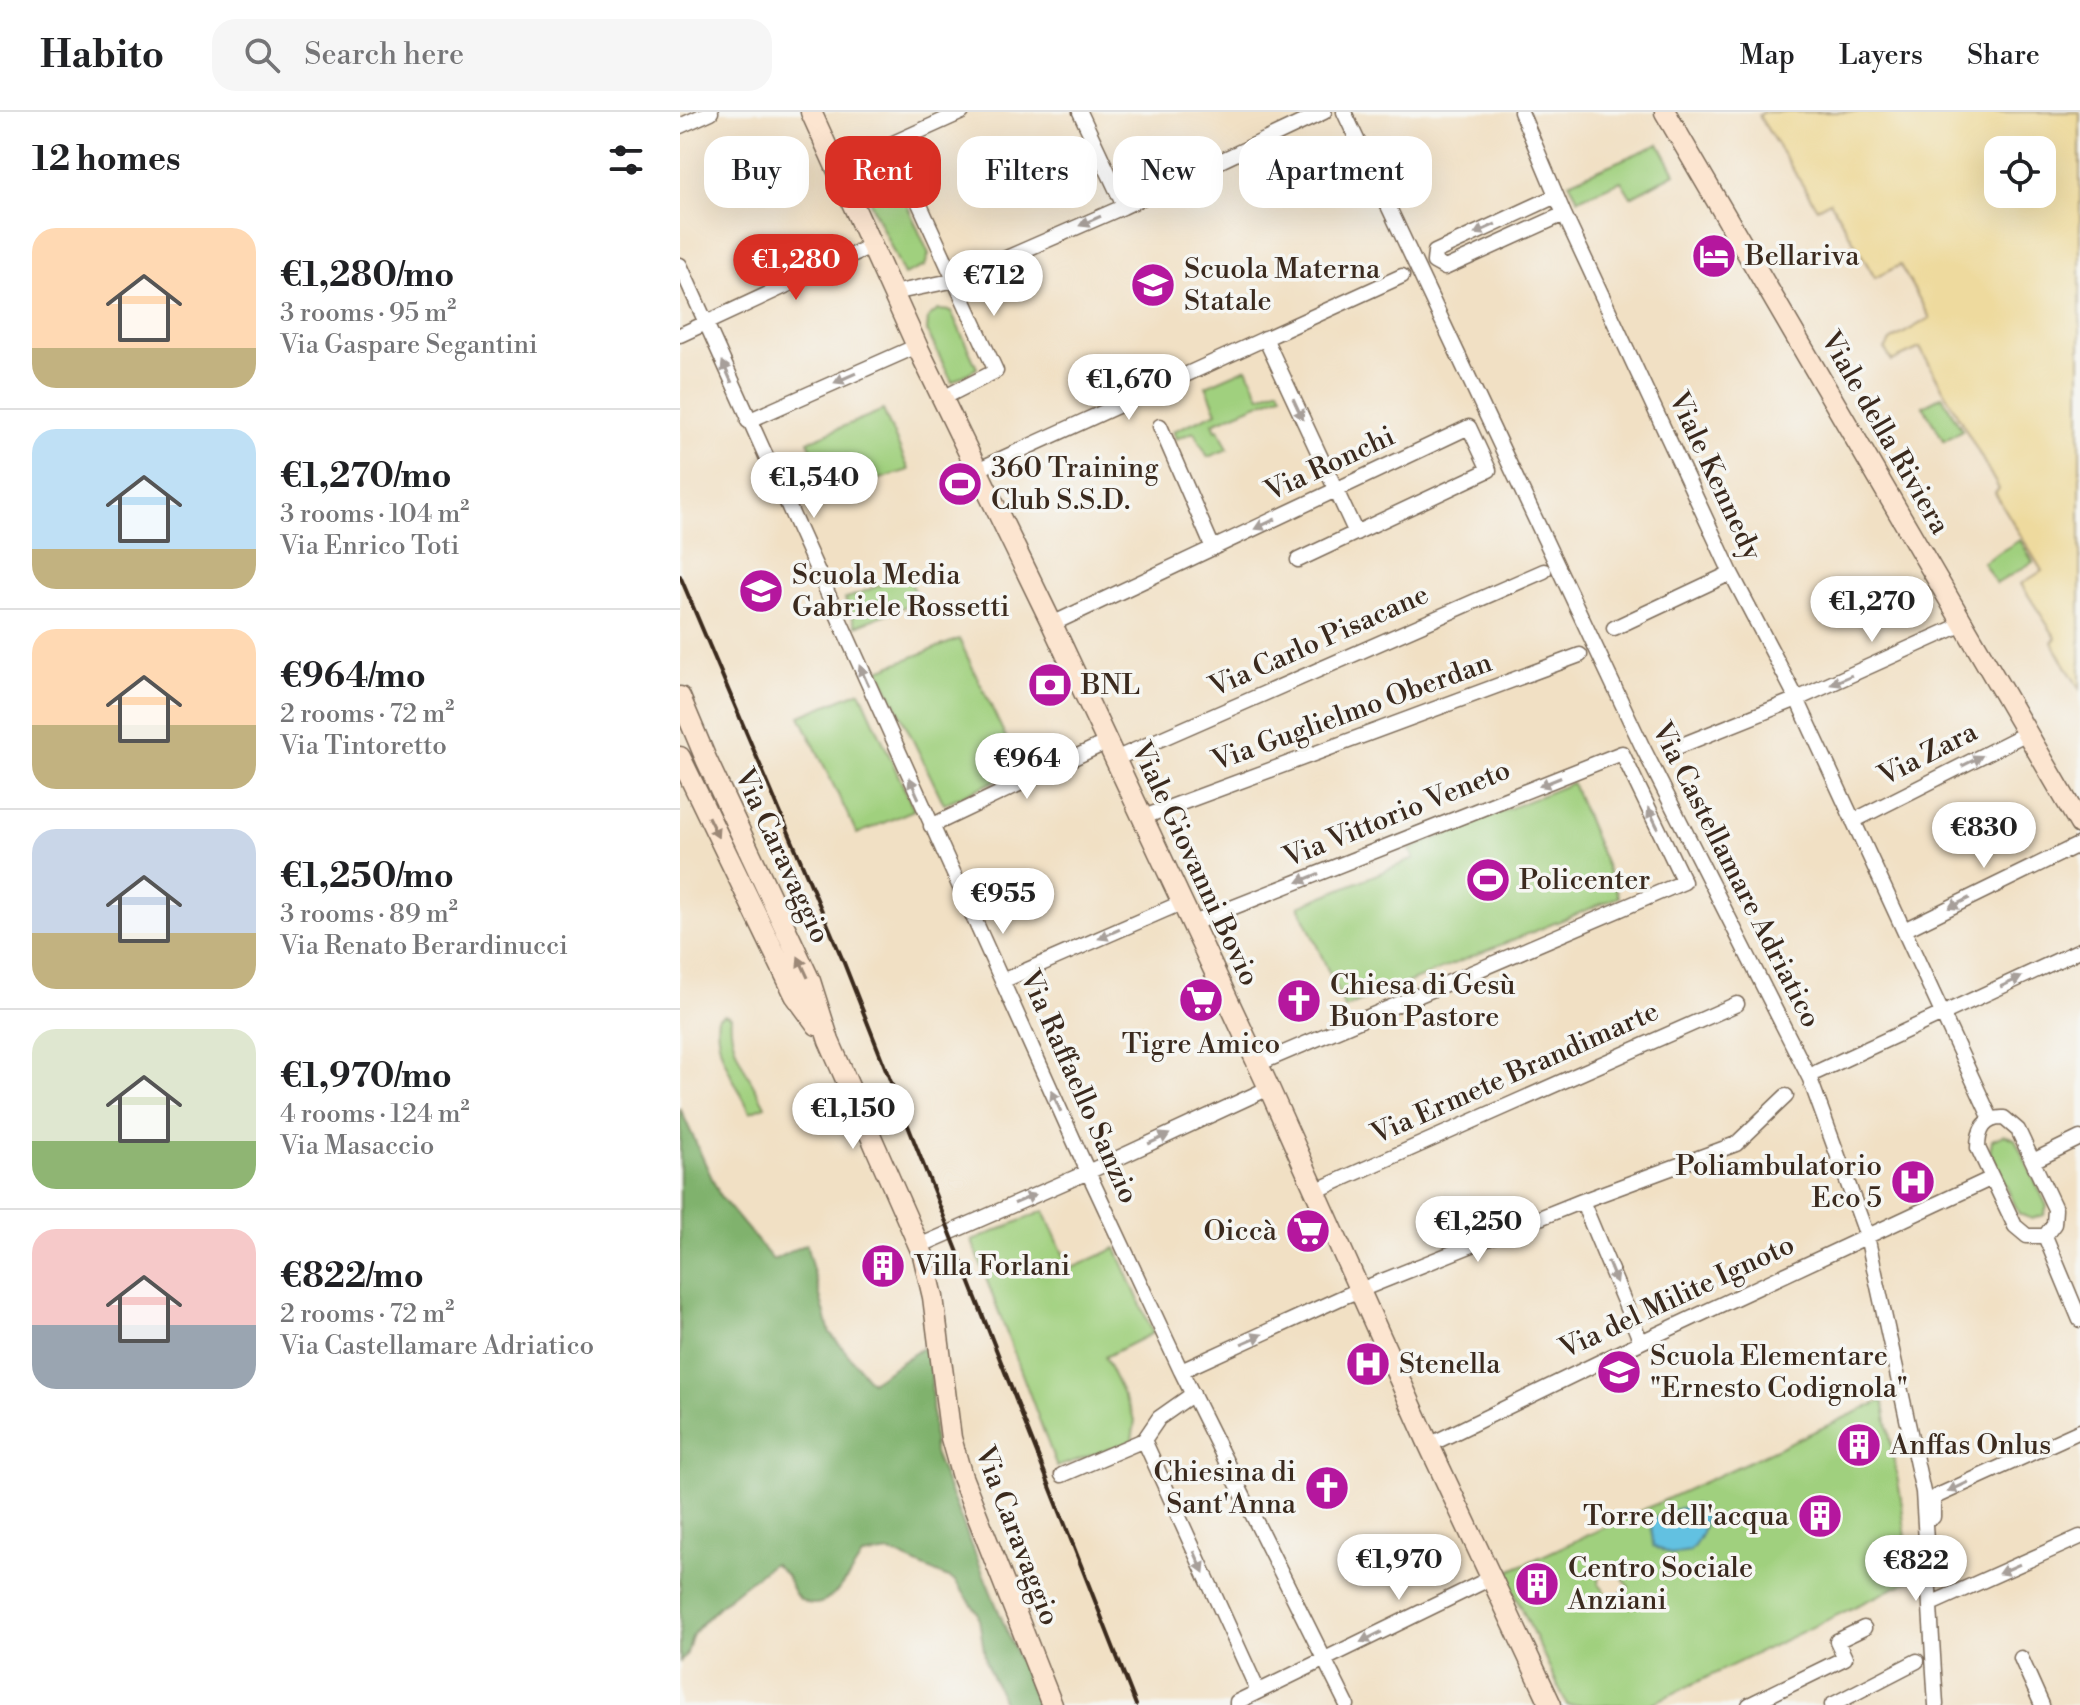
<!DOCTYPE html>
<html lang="en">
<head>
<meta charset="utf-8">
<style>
  :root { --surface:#fff; --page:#f6f6f6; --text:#202124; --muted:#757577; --line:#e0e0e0; --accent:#d93025 }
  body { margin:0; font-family:"Libre Bodoni",serif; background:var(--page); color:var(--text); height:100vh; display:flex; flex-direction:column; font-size:30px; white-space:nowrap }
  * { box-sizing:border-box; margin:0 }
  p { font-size:26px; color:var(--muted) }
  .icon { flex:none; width:44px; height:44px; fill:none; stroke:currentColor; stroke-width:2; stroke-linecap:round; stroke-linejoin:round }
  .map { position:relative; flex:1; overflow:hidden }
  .sheet { display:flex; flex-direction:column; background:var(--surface); width:680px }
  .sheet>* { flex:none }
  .guide { position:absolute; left:24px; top:24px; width:760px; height:72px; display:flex; gap:16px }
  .buttons { position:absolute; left:1304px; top:24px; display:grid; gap:16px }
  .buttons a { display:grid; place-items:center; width:72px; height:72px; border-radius:16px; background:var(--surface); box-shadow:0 8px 32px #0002; font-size:40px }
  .price { position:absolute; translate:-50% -68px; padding:0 18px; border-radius:28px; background:#fff; color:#222; font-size:26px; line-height:52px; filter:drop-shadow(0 2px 4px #0008) }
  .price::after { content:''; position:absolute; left:50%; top:48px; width:24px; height:18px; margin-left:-12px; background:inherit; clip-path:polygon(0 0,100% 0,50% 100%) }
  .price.current { background:var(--accent); color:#fff }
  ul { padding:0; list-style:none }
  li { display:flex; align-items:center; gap:24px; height:200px; padding:0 32px }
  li+li { border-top:2px solid var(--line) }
  li span { display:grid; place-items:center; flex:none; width:224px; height:160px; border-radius:24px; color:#555 }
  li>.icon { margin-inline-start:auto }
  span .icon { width:96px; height:96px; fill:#fffc; stroke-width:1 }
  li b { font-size:34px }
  h2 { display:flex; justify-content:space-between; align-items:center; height:96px; padding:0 32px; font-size:34px }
  .chip { padding:0 28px; border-radius:24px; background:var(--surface); box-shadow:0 8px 32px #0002; font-size:28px; line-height:72px }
  .chip.current { background:var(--accent); color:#fff }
  header { display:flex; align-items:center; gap:48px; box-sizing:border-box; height:112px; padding:0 40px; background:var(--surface); border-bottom:2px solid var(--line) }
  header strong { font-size:38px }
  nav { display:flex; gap:44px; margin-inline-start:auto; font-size:28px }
  .search { width:560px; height:72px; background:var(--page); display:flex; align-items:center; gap:20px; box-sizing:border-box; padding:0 28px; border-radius:24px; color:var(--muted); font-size:30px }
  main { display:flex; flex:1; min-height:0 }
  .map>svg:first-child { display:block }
</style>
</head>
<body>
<header>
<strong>Habito</strong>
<div class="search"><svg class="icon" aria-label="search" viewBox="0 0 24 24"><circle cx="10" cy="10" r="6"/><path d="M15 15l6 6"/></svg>Search here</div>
<nav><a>Map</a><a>Layers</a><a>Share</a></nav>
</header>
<main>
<section class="sheet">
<h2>12 homes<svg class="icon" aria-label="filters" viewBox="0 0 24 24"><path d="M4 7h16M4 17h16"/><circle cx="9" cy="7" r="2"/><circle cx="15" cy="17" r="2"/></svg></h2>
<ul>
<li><span style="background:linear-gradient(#ffd9b3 75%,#c2b280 0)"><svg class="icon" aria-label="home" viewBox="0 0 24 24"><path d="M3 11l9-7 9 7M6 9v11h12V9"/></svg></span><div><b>€1,280/mo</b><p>3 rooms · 95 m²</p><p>Via Gaspare Segantini</p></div></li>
<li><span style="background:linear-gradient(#bfe0f5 75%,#c2b280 0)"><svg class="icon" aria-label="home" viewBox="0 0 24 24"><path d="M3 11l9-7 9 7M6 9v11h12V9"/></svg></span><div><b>€1,270/mo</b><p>3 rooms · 104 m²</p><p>Via Enrico Toti</p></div></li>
<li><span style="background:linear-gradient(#ffd9b3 60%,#c2b280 0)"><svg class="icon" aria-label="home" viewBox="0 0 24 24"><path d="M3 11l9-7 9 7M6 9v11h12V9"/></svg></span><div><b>€964/mo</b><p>2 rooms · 72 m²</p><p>Via Tintoretto</p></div></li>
<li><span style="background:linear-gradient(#c9d6e8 65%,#c2b280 0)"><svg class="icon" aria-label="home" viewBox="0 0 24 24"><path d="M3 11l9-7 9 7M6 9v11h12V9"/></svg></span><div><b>€1,250/mo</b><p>3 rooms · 89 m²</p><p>Via Renato Berardinucci</p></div></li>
<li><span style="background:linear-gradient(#dfe7d0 70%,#8fb573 0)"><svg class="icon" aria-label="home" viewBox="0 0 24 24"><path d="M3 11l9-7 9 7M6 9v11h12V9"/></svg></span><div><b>€1,970/mo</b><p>4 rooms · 124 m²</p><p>Via Masaccio</p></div></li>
<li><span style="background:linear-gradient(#f6c9c9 60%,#9aa5b1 0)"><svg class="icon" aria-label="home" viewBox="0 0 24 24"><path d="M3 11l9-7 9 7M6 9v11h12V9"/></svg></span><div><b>€822/mo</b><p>2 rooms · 72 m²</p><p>Via Castellamare Adriatico</p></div></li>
</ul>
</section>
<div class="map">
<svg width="1400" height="1593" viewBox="0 0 1400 1593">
  <rect width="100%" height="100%" fill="#f6f6f2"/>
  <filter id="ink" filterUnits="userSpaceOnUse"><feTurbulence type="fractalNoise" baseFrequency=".0125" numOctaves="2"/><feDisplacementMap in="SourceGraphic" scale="16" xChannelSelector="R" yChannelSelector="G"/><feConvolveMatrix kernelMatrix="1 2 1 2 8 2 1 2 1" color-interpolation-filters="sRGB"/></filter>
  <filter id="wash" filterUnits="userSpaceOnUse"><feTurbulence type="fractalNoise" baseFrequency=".006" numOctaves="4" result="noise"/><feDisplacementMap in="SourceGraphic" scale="32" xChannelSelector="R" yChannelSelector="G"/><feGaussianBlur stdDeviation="1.8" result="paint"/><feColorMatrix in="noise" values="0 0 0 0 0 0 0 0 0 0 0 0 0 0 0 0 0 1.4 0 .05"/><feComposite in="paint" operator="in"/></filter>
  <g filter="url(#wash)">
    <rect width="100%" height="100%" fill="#f1e0c4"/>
    <!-- green -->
    <path fill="#a0d07e" stroke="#6e7d4e" stroke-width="2" fill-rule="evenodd" d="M 979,32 L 995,61 L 951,85 L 941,69 L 898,87 L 889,70 Z
      M 204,64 L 215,66 L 249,142 L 245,154 L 224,163 L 188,85 L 192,77 L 189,72 L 193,68 Z
      M 258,198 L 271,199 L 297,256 L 272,270 L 247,219 L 248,206 Z
      M 567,256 L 580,284 L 599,276 L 602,282 L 533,311 L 536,318 L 539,317 L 548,337 L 528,345 L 514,320 L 496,327 L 493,319 L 537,300 L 526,274 Z
      M 1262,284 L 1282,318 L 1264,329 L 1243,294 Z
      M 203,298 L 229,358 L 120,392 L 113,375 L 145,365 L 128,329 Z
      M 1340,428 L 1353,450 L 1316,472 L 1303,450 Z
      M 227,462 L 239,489 L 176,514 L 165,487 Z
      M 279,527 L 341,657 L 264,692 L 199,558 Z
      M 180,579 L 234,698 L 177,722 L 120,604 Z
      M 892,671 L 939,785 L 665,896 L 619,794 L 734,747 L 730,737 Z
      M 44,902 L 51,905 C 47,934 72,968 85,994 L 70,1000 C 57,972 33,939 38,906 Z
      M 1324,1023 L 1335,1027 L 1367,1094 L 1364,1103 L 1352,1107 L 1339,1102 L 1310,1039 L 1312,1028 Z
      M 364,1099 L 390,1157 L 436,1136 L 473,1221 L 425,1245 L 455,1308 L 452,1329 L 377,1355 L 292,1129 Z
      M 1203,1288 L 1221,1386 L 1231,1468 L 969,1593 L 887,1593 L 825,1461 ZM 933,1451 L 949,1475 L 931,1488 L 919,1472 L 920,1459 Z"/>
    <!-- forest -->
    <path fill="#80b26d" stroke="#5e6e46" stroke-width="2" d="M 0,996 L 40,1084 L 93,1148 L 126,1132 L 150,1221 L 191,1270 L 241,1237 L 250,1235 L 254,1341 L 357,1593 L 325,1593 L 306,1551 L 298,1501 L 275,1469 L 210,1440 L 182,1444 C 170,1462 147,1507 120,1487 C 112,1482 111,1472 107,1465 C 104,1459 97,1455 93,1451 C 66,1472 38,1492 16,1518 C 7,1528 12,1541 0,1550 Z"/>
    <!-- sand -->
    <path fill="#eeda9e" stroke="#94825e" stroke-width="2" fill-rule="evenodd" d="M 1083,0 L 1400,0 L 1400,578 L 1372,530 L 1376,526 L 1341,472 L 1362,459 L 1315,381 L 1319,377 L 1240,236 L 1212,249 L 1205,238 L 1210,229 L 1250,206 L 1220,153 L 1195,166 L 1150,89 L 1137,96 L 1079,4 ZM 1318,38 L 1362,38 L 1362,82 L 1318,82 Z"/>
    <!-- water -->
    <path fill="#62c1e1" stroke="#4e7680" stroke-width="2" d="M 1015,1392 L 1025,1401 C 1025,1418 1020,1427 1010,1439 L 991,1442 L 973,1434 L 971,1409 L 984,1401 Z"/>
  </g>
  <g filter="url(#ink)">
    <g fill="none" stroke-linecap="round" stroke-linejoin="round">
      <!-- street casing -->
      <g stroke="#7b6a58" stroke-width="17">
        <path id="street" d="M 400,0 L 444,94
          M 664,0 L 962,634 L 1130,967 L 1187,1124 L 1243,1380 L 1256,1593
          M 841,0 L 884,102 L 1051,461 L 1117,587 L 1311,1007
          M 0,14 L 31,0
          M 212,32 L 316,259 L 261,287
          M 156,57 L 282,0
          M 876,84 L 755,140 L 754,150 L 765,156 L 884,102
          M 0,153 L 408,1060 L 501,1259 L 667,1593
          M 213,181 L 276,168 L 443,95 L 644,0
          M 0,223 L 191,134
          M 585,226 L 676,421
          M 68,309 L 237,234
          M 480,314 L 533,436
          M 297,358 L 722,164
          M 372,512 L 789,315 L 809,358 L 618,448
          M 934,516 L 1051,461
          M 992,637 L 1117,587 L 1283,512
          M 435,647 L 864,459
          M 461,706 L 900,543
          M 1173,709 L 1347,621
          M 251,714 L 427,630
          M 511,812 L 942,641 L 1004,770 L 578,952
          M 1224,818 L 1400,732
          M 322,869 L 501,791
          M 1137,960 L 1400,838
          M 1324,1006 L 1338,1018 L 1375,1097 L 1374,1112 L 1365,1124 L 1347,1124 L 1335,1114 L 1298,1036 C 1298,1019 1304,1005 1324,1006 Z
          M 1353,1049 L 1400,1026
          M 635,1079 L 1057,892
          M 902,1089 L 961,1230
          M 1365,1124 L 1400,1208
          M 237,1131 L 246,1131 L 408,1060 L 589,976
          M 501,1259 L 665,1184 L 902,1089 L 1056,1032 L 1106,984
          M 464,1328 L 578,1579
          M 749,1333 L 961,1230 L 1312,1066
          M 382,1363 L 464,1328 L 479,1306 L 513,1282
          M 1253,1405 L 1253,1388 L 1257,1384 L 1400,1319
          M 1255,1490 L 1400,1425
          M 1341,1546 L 1362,1593
          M 557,1593 L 557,1590 L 811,1466
          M 1069,1593 L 1165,1546 L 1157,1529 L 1184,1516
          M 1152,1593 L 1237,1549"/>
      </g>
      <!-- secondary casing -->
      <g stroke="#7b6a58" stroke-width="23">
        <path id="secondary" d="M 131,0 L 237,234 L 372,512 L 589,976 L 749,1333 L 871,1593
          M 985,0 L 1400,712
          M 0,585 L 26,647 L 130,869 L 149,929 L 243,1143 L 253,1185 L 271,1326 L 282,1365 L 372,1593
          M 0,645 L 115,883 L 137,913"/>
      </g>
      <!-- street -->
      <use href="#street" stroke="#fff" stroke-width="14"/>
      <!-- secondary -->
      <use href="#secondary" stroke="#fce5d0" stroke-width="20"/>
      <!-- rail -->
      <path stroke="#3b2a1e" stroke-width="4" d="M 0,464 L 164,851 L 456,1593"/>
    </g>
    <!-- one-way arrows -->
    <defs><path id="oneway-solid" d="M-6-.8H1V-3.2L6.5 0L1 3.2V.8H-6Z" transform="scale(2)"/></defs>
    <g fill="#a79f9a">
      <use href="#oneway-solid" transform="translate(410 109) rotate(156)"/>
      <use href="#oneway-solid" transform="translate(805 117) rotate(155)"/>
      <use href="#oneway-solid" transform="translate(47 260) rotate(-114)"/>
      <use href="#oneway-solid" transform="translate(165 266) rotate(156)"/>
      <use href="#oneway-solid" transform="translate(618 297) rotate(65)"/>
      <use href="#oneway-solid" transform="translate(585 412) rotate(155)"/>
      <use href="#oneway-solid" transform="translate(184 564) rotate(-114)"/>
      <use href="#oneway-solid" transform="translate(1161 568) rotate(156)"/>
      <use href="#oneway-solid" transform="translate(1292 649) rotate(-27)"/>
      <use href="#oneway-solid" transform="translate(870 670) rotate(158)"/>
      <use href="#oneway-solid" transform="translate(234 676) rotate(-114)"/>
      <use href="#oneway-solid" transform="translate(973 706) rotate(-116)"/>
      <use href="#oneway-solid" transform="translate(628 766) rotate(158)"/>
      <use href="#oneway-solid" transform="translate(1279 791) rotate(154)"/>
      <use href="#oneway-solid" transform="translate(429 822) rotate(156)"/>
      <use href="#oneway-solid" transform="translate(1331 870) rotate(-25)"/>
      <use href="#oneway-solid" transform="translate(376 989) rotate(-114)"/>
      <use href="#oneway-solid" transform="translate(479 1027) rotate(-25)"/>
      <use href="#oneway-solid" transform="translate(345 1087) rotate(-23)"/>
      <use href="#oneway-solid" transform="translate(932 1160) rotate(68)"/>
      <use href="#oneway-solid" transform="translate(572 1227) rotate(-24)"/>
      <use href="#oneway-solid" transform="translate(1278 1375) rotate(155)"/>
      <use href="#oneway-solid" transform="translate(519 1450) rotate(66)"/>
      <use href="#oneway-solid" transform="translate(1329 1457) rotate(156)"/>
      <use href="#oneway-solid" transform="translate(691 1525) rotate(154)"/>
    </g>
    <g fill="#9c8877">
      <use href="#oneway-solid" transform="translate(33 715) rotate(64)"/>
      <use href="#oneway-solid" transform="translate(123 855) rotate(-115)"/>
    </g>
  </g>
  <!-- icons -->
  <defs>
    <g id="hotel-disc" transform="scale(2.3)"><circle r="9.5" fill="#b5179e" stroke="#f6f6f2"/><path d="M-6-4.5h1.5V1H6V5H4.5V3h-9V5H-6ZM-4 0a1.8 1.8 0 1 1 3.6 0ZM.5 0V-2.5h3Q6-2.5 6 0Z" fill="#fff"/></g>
    <g id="school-disc" transform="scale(2.3)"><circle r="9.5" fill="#b5179e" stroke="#f6f6f2"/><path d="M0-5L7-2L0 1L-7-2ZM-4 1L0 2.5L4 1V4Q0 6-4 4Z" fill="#fff"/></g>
    <g id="stadium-disc" transform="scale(2.3)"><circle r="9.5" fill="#b5179e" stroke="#f6f6f2"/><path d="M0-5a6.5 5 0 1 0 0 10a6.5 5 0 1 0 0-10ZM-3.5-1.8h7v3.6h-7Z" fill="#fff"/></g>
    <g id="bank-disc" transform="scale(2.3)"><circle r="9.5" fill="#b5179e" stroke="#f6f6f2"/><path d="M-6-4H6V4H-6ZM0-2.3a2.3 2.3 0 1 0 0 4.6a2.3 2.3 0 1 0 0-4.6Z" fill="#fff"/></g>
    <g id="supermarket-disc" transform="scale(2.3)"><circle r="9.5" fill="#b5179e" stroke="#f6f6f2"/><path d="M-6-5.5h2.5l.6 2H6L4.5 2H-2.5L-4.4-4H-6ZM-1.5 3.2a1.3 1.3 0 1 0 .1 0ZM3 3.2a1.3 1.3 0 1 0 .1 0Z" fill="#fff"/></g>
    <g id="church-disc" transform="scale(2.3)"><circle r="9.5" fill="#b5179e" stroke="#f6f6f2"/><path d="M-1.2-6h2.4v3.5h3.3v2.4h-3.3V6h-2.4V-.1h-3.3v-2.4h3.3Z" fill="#fff"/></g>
    <g id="hospital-disc" transform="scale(2.3)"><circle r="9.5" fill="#b5179e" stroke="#f6f6f2"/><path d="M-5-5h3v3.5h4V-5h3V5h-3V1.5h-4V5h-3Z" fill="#fff"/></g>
    <g id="building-disc" transform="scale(2.3)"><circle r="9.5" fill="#b5179e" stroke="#f6f6f2"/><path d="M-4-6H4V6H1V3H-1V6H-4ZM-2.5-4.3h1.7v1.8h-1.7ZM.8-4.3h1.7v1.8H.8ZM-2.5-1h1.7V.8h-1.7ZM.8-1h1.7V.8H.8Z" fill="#fff"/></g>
  </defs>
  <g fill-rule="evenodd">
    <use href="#hotel-disc" x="1034" y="144"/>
    <use href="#school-disc" x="473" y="173"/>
    <use href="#stadium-disc" x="280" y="372"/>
    <use href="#school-disc" x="81" y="479"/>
    <use href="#bank-disc" x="370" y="573"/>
    <use href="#stadium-disc" x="808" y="768"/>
    <use href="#supermarket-disc" x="521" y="888"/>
    <use href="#church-disc" x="619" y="889"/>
    <use href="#hospital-disc" x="1233" y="1070"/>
    <use href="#supermarket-disc" x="628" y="1119"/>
    <use href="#building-disc" x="203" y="1154"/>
    <use href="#hospital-disc" x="688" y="1252"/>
    <use href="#school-disc" x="939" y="1260"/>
    <use href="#building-disc" x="1179" y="1333"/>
    <use href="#church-disc" x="647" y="1376"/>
    <use href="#building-disc" x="1140" y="1404"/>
    <use href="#building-disc" x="857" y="1472"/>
  </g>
  <g text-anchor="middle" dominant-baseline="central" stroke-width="7" stroke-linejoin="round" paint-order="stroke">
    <!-- poi labels -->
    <g font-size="28" fill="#3b2a1e" stroke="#f6f6f2" text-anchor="start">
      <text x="1065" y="144">Bellariva</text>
      <text x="504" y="157">Scuola Materna<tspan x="504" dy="32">Statale</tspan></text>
      <text x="311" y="356">360 Training<tspan x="311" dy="32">Club S.S.D.</tspan></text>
      <text x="112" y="463">Scuola Media<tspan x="112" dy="32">Gabriele Rossetti</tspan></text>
      <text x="401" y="573">BNL</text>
      <text x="839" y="768">Policenter</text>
      <text x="650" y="873">Chiesa di Gesù<tspan x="650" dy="32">Buon Pastore</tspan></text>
      <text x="521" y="932" text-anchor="middle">Tigre Amico</text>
      <text x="1202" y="1054" text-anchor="end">Poliambulatorio<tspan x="1202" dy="32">Eco 5</tspan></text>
      <text x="597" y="1119" text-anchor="end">Oiccà</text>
      <text x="234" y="1154">Villa Forlani</text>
      <text x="970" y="1244">Scuola Elementare<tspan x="970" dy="32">"Ernesto Codignola"</tspan></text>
      <text x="719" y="1252">Stenella</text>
      <text x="1210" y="1333">Anffas Onlus</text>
      <text x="616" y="1360" text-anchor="end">Chiesina di<tspan x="616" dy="32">Sant'Anna</tspan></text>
      <text x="1109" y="1404" text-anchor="end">Torre dell'acqua</text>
      <text x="888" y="1456">Centro Sociale<tspan x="888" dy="32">Anziani</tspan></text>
    </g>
    <!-- street labels -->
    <g font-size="28" fill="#3b2a1e" stroke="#f6f6f2">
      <text transform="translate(1205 321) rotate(60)">Viale della Riviera</text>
      <text transform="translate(650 352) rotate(-25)">Via Ronchi</text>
      <text transform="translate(1035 364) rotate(65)">Viale Kennedy</text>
      <text transform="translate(639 529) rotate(-24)">Via Carlo Pisacane</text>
      <text transform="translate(672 600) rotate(-20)">Via Guglielmo Oberdan</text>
      <text transform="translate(1248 642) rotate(-27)">Via Zara</text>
      <text transform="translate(717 702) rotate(-22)">Via Vittorio Veneto</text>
      <text transform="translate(102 744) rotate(65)">Via Caravaggio</text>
      <text transform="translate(515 752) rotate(65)">Viale Giovanni Bovio</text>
      <text transform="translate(1056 763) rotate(63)">Via Castellamare Adriatico</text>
      <text transform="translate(835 961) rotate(-24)">Via Ermete Brandimarte</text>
      <text transform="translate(399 975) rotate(66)">Via Raffaello Sanzio</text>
      <text transform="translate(997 1185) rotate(-25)">Via del Milite Ignoto</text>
      <text transform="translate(337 1424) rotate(69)">Via Caravaggio</text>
    </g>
  </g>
</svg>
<div class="buttons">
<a><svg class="icon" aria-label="locate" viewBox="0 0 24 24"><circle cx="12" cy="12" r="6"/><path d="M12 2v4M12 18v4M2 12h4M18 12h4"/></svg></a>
</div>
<b class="price current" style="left:116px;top:190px">€1,280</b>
<b class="price" style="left:314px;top:206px">€712</b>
<b class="price" style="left:449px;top:310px">€1,670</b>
<b class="price" style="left:134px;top:408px">€1,540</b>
<b class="price" style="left:1192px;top:532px">€1,270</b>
<b class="price" style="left:347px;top:689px">€964</b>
<b class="price" style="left:1304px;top:758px">€830</b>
<b class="price" style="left:323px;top:824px">€955</b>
<b class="price" style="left:173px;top:1039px">€1,150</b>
<b class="price" style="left:798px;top:1152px">€1,250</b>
<b class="price" style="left:719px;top:1490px">€1,970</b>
<b class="price" style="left:1236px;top:1491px">€822</b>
<div class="guide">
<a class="chip">Buy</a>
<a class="chip current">Rent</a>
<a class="chip">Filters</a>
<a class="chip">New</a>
<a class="chip">Apartment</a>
</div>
</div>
</main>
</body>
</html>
